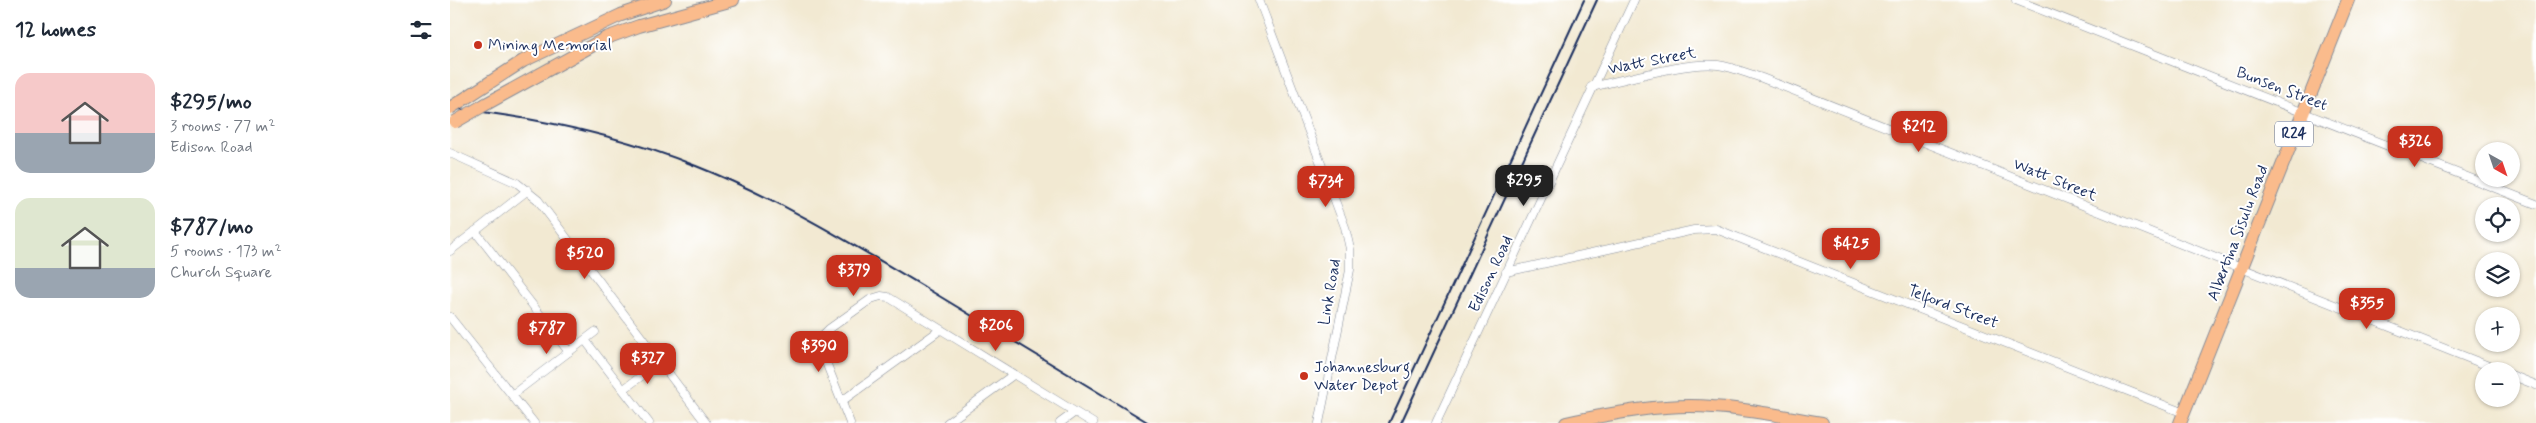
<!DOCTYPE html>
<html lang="en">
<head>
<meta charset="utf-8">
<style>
  :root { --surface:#fff; --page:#f6f6f7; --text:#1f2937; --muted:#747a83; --accent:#c8321e }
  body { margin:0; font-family:Mynerve,sans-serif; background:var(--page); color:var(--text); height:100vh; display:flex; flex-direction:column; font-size:19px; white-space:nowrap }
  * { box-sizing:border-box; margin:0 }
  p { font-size:16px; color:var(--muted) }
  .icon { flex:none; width:28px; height:28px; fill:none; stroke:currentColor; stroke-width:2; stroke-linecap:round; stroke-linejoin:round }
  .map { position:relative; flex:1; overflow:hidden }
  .panel { display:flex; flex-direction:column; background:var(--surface); width:450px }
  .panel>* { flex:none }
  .needle { width:32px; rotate:140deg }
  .controls { position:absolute; left:2025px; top:142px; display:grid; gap:10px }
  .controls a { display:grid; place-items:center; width:45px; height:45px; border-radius:50%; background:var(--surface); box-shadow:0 1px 4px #0004; font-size:25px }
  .price { position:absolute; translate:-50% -42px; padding:0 11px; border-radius:10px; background:var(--accent); color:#fff; font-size:16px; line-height:32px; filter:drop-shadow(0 1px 2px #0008) }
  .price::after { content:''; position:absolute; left:50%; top:30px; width:15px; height:11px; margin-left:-8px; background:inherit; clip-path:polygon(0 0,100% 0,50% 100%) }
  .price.active { background:#222; color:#fff }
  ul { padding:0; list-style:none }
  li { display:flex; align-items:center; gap:15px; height:125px; padding:0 15px }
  li span { display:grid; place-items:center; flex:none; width:140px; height:100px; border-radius:15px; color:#555 }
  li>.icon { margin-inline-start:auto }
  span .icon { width:60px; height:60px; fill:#fffc; stroke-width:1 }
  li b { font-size:21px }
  h2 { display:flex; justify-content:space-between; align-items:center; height:60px; padding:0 15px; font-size:21px }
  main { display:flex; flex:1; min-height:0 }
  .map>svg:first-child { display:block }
</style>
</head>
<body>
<main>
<section class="panel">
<h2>12 homes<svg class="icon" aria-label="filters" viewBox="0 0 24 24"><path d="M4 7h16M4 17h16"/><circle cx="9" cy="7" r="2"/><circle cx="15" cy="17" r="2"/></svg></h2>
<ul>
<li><span style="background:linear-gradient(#f6c9c9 60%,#9aa5b1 0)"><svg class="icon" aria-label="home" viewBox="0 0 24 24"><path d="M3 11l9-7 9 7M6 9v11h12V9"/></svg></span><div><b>$295/mo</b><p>3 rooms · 77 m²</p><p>Edison Road</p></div></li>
<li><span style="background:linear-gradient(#dfe7d0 70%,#9aa5b1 0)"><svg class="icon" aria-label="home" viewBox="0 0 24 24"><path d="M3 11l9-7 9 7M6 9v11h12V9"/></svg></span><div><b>$787/mo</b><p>5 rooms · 173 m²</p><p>Church Square</p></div></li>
</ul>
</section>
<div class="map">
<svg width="2086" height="423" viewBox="0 0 2086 423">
  <rect width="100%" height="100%" fill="#fff"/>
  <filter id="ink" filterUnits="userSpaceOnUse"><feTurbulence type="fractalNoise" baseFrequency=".02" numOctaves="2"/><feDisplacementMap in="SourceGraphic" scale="10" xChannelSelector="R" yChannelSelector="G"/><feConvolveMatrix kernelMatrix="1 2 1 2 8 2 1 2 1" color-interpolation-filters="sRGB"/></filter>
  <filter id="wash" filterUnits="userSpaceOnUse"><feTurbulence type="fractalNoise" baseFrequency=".0096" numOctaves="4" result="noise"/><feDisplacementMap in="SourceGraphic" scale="20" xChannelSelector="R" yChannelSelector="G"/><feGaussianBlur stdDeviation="1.12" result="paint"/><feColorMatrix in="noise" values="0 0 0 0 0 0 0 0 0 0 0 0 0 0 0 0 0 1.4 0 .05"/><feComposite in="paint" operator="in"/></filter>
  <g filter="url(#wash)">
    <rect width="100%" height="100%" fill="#f2e9d2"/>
  </g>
  <g filter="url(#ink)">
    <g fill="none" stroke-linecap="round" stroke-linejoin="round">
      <!-- street casing -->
      <g stroke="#868c98" stroke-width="9">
        <path id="street" d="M 809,0 L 895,227 L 900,249 L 900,270 L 869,423
          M 1566,0 L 2086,204
          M 1141,87 C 1174,80 1238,61 1268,65 C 1283,67 1298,74 1312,78 L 2051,371
          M 0,153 L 67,183 L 88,200 L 256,423
          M 25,231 L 119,352
          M 0,251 L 78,190
          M 1056,272 L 1244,230 L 1266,229 L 1734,413
          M 0,317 L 84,423
          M 135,340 L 199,423
          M 2061,375 L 2086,385
          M 174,389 L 209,363
          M 62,395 L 145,332
          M 392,401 L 490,330
          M 400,423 L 370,347 L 373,335 L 379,329 L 421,299 L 431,296 L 438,297 L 643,423
          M 497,423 L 563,375
          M 610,423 L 625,412
          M 986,423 L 1184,0"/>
      </g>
      <!-- primary casing -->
      <g stroke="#868c98" stroke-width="14">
        <path id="primary" d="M 11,101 L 73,61 L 171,15 L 215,0
          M 36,104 L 156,38 L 189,26 L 283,0
          M 1116,423 C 1164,413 1214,403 1263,407 C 1300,409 1336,417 1372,423
          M 1730,423 L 1898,0"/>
      </g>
      <!-- street -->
      <use href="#street" stroke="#fff" stroke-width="8"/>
      <!-- primary -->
      <use href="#primary" stroke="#fabb8c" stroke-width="12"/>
      <!-- rail -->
      <path stroke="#1b2f5e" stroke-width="2" d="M 0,108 C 84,117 167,134 246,166 C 327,198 401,243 476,288 C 550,333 624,378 699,423
        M 939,423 L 1134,0
        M 951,423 L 1147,0"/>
      <!-- primary-bridge casing -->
      <g stroke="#868c98" stroke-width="14" stroke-linecap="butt">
        <path id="primary-bridge" d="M 0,108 L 11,101
          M 5,122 L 36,104"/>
      </g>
      <!-- primary-bridge -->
      <use href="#primary-bridge" stroke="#fabb8c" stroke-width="12"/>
    </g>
  </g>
  <!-- markers -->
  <g fill="#c8321e" stroke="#fff" stroke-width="2">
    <circle cx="28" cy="45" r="5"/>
    <circle cx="854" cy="376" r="5"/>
  </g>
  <g text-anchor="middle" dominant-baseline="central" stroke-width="4" stroke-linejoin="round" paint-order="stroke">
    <!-- shield labels -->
    <rect fill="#fff" stroke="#5f6d8e" stroke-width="1" x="1825" y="121.5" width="38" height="25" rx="4"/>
    <g font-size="15" font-weight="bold" fill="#1b2f5e">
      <text x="1844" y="134">R24</text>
    </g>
    <!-- poi labels -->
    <g font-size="16" fill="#1b2f5e" stroke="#fff" text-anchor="start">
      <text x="38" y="45">Mining Memorial</text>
      <text x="864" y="367">Johannesburg<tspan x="864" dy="18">Water Depot</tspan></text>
    </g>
    <!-- street labels -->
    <g font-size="16" fill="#1b2f5e" stroke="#fff">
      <text transform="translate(1202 61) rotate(-11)">Watt Street</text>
      <text transform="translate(1832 89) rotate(21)">Bunsen Street</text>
      <text transform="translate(1605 180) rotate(22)">Watt Street</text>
      <text transform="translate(1788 233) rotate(-69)">Albertina Sisulu Road</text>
      <text transform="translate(1041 274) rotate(-65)">Edison Road</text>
      <text transform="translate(880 292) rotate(-80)">Link Road</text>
      <text transform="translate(1503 307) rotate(21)">Telford Street</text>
    </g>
  </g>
</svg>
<div class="controls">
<a><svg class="needle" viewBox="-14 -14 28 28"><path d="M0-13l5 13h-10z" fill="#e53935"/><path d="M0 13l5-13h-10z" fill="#747a83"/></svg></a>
<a><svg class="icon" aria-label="locate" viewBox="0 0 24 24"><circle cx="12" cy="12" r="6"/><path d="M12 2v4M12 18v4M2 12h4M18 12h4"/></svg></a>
<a><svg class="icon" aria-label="layers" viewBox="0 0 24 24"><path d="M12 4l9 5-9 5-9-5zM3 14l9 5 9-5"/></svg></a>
<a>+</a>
<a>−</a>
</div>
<b class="price" style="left:1469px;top:153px">$212</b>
<b class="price" style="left:1965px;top:168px">$326</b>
<b class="price active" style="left:1074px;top:207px">$295</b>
<b class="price" style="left:876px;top:208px">$734</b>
<b class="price" style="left:1401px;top:270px">$425</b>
<b class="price" style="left:135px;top:280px">$520</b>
<b class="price" style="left:404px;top:297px">$379</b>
<b class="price" style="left:1917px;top:330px">$355</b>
<b class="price" style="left:546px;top:352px">$206</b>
<b class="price" style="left:97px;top:355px">$787</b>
<b class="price" style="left:369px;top:373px">$390</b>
<b class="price" style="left:198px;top:385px">$327</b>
</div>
</main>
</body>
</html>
